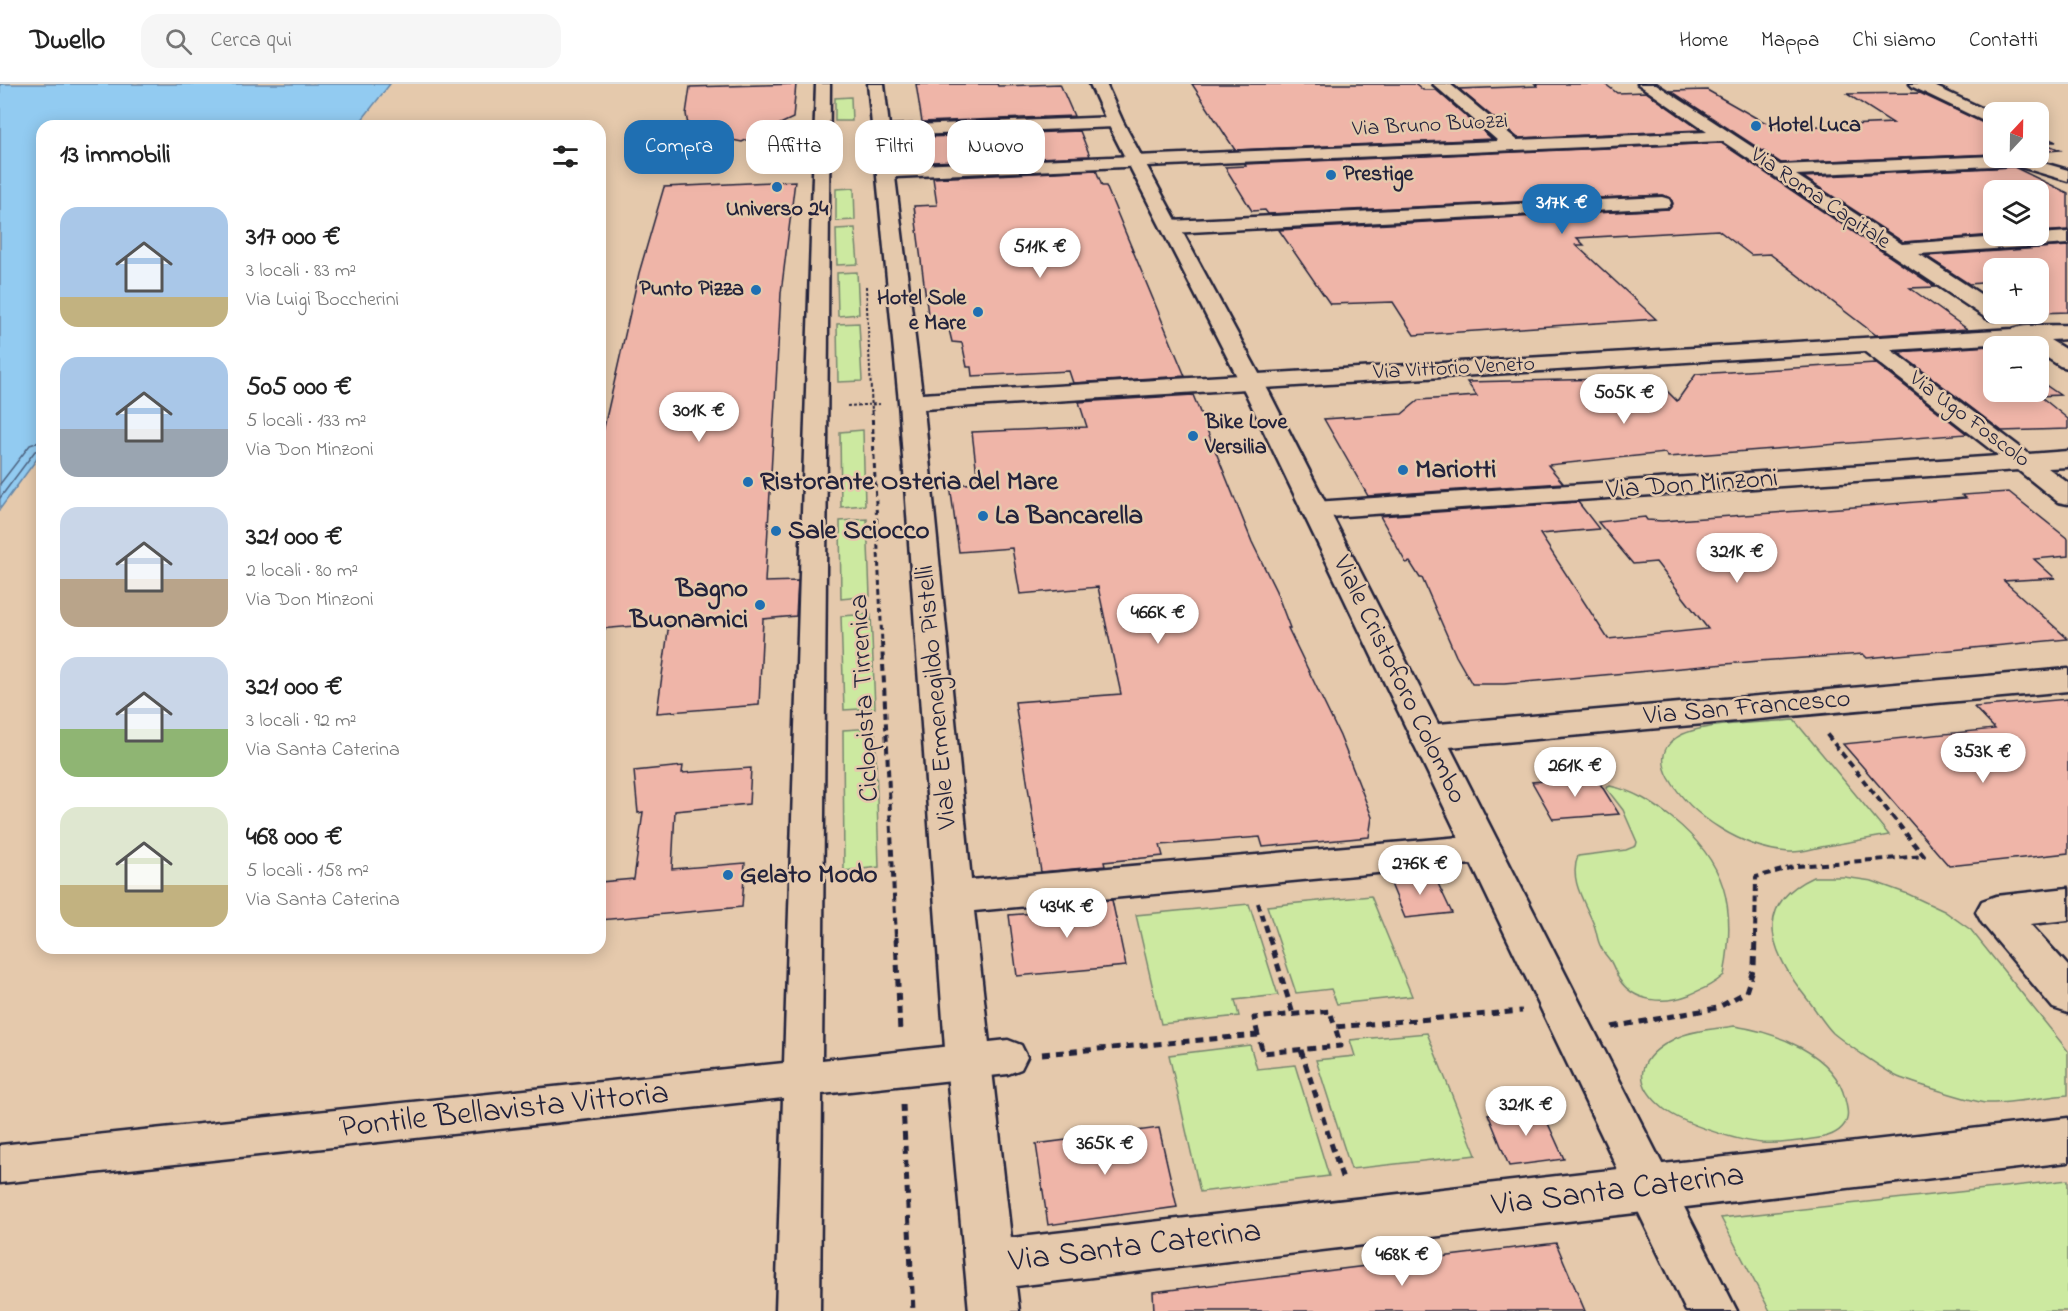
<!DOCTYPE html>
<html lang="it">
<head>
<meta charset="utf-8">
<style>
  :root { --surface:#fff; --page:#f6f6f6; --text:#222; --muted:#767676; --line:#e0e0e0; --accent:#1f6fb2 }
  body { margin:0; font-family:"Indie Flower",sans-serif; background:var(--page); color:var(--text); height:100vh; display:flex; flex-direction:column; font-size:22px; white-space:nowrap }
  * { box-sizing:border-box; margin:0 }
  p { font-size:20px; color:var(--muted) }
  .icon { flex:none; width:33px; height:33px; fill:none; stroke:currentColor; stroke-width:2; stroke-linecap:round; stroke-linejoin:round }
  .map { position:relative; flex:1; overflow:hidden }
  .sheet { position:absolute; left:36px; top:36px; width:570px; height:834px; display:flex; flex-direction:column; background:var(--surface); border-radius:18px; box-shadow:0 3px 15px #0003 }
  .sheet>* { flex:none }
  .hud { position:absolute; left:624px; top:36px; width:570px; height:54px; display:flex; gap:12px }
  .needle { width:39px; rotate:22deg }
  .buttons { position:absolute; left:1983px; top:18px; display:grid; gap:12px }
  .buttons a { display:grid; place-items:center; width:66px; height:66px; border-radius:12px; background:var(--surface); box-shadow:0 3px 15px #0003; font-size:30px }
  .price { position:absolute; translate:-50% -51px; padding:0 14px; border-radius:21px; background:#fff; color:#222; font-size:20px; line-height:39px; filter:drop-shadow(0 2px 3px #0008) }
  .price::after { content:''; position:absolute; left:50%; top:36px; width:18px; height:14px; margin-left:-9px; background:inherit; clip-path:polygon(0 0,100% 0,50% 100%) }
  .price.on { background:var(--accent); color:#fff }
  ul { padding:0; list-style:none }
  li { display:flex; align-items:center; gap:18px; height:150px; padding:0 24px }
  li span { display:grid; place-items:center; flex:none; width:168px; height:120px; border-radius:18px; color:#555 }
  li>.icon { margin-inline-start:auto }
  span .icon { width:72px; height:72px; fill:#fffc; stroke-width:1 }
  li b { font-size:26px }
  h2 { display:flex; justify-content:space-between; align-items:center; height:72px; padding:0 24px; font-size:26px }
  .chip { padding:0 21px; border-radius:18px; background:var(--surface); box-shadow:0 3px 15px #0003; font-size:21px; line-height:54px }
  .chip.on { background:var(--accent); color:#fff }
  header { display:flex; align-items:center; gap:36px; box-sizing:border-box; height:84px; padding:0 30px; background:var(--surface); border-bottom:2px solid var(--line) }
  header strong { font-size:28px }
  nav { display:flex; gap:33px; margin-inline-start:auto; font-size:21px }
  .search { width:420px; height:54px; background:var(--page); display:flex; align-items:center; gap:15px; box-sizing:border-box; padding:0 21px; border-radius:18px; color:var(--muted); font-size:22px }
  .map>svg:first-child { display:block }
</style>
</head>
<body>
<header>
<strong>Dwello</strong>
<div class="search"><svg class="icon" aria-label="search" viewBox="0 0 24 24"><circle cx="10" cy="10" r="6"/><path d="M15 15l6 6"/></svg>Cerca qui</div>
<nav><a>Home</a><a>Mappa</a><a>Chi siamo</a><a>Contatti</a></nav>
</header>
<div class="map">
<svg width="2068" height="1227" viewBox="0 0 2068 1227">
  <rect width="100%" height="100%" fill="#e5c9ac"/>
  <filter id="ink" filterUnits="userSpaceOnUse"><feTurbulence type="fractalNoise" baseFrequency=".0167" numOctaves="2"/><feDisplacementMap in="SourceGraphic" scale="12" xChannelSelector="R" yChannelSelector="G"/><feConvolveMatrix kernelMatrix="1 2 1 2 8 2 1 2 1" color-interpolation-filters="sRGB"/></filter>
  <g filter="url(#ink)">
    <!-- green -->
    <path fill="#cce9a0" stroke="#77866e" stroke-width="1.5" d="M 851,13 L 852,37 L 835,37 L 835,14 Z
      M 971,50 L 979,58 L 933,58 L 922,61 L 922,63 L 908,64 L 904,51 Z
      M 854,104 L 855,136 L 836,137 L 836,105 Z
      M 855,144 L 858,180 L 837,181 L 836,145 Z
      M 857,188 L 859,230 L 838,232 L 837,189 Z
      M 859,239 L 862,297 L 838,298 L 837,240 Z
      M 863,346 L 865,421 L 841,423 L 840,348 Z
      M 867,435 L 870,512 L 841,515 L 840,437 Z
      M 871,530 L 875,624 L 844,626 L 841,532 Z
      M 1794,636 L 1889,751 C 1866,755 1844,759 1821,763 C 1811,765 1800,769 1789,768 C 1744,765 1691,733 1669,694 C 1661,679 1661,664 1676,654 C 1698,638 1765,639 1794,636 Z
      M 875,644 L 879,783 L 844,787 L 843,646 Z
      M 1610,702 C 1634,707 1653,719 1672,734 C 1726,778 1737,822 1724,891 C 1713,901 1702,905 1689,911 C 1665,920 1634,919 1619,895 C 1616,890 1614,883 1611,878 C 1608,873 1603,869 1601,863 C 1597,857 1597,848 1594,841 C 1586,820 1568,796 1578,772 L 1626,766 L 1636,762 L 1637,758 L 1623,726 L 1606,704 Z
      M 1813,793 L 1844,793 L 1872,797 L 1908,810 L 1944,827 L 1971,846 L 2068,967 L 2068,1011 C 2041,1013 2012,1020 1986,1019 C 1974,1018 1910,998 1898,993 C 1884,986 1845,959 1833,949 C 1824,940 1816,926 1808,916 C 1774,873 1748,823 1813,793 Z
      M 1371,812 L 1412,912 L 1337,920 L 1331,905 L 1296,909 L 1267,822 Z
      M 1249,820 L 1278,911 L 1235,916 L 1239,932 L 1161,940 L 1136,831 Z
      M 1734,942 C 1774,948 1835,969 1845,1015 C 1847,1024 1850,1033 1844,1041 C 1837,1051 1823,1054 1812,1055 C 1795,1058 1779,1060 1762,1059 C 1738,1057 1683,1040 1664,1025 C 1630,997 1638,973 1676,954 C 1693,946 1716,945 1734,942 Z
      M 1427,949 L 1476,1071 L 1351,1085 L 1316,976 L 1355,972 L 1350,956 Z
      M 1250,961 L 1257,985 L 1295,981 L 1329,1092 L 1200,1108 L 1169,971 Z
      M 2068,1096 L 2068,1227 L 1770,1227 L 1721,1134 Z"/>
    <!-- water -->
    <path fill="#92cbf1" stroke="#6587a8" stroke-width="1.5" d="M 0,0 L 390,0 L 357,42 L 42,42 L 42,368 L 0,425 Z"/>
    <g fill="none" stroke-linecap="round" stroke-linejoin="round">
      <!-- shore -->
      <path stroke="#4f6684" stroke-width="1.5" d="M 0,400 L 30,361 L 42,357
        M 0,414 L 35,367 L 42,365"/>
    </g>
    <!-- building -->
    <path fill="#efb5a8" stroke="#22223b" stroke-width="1.5" d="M 796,0 L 793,34 L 742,58 L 689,47 L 686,30 L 690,3 Z
      M 916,0 L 997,0 L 998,2 L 1060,0 L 1074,32 L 922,38 Z
      M 1192,0 L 1416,0 L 1423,6 L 1436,6 L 1492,55 L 1235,66 Z
      M 1535,0 L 1605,0 L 1617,9 L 1646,8 L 1700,46 L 1518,54 L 1459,5 L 1537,2 Z
      M 1707,6 L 1758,35 L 1778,44 L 1893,39 L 1847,10 L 1920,9 L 1994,44 L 1994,70 L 1781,79 L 1671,7 Z
      M 1080,47 L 1090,72 L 931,78 L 927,53 Z
      M 2038,50 L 2056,58 L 2042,58 L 2060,66 L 2038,68 Z
      M 1721,59 L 1935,203 L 1910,204 L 1967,245 L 1876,251 L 1770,170 L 1751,171 L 1718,146 L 1577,154 L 1584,161 L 1576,161 L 1656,235 L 1414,251 L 1393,218 L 1330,220 L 1279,146 L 1669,125 L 1673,120 L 1671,114 L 1662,111 L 1268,130 L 1265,126 L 1252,127 L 1225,83 L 1246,82 L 1245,80 Z
      M 2014,83 L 2068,109 L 2068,146 L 2038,148 L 2038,106 L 1994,106 L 1994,151 L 1903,158 L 1803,93 Z
      M 1096,86 L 1102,102 L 1106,102 L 1185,292 L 1073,299 L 1069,287 L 972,292 L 971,283 L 967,283 L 962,259 L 952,258 L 947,237 L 929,238 L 914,122 L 937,121 L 933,94 Z
      M 795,97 L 781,209 L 765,498 L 798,497 L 796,532 L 763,535 L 759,621 L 657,629 L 669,539 L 600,545 L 600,361 L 639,189 L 664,103 Z
      M 2068,162 L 2068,228 L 2038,229 L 2038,184 L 1994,184 L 1994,198 L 1969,200 L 1926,172 Z
      M 1991,262 L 1994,264 L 1994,308 L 2038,308 L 2038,296 L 2060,311 L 2040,312 L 2068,335 L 2068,345 L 2002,347 L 1898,268 Z
      M 1875,279 L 1967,350 L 1682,372 L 1668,373 L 1665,369 L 1548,381 L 1563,399 L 1368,412 L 1324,335 L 1402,330 L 1419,316 L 1477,312 L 1467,298 L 1654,294 L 1677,317 L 1696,290 Z
      M 1193,311 L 1252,458 L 1276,507 L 1290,544 L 1288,544 L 1340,652 L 1372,733 L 1369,753 L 1263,763 L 1260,753 L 1160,761 L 1163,772 L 1104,778 L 1105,782 L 1041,788 L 1015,618 L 1121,610 L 1098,503 L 1020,510 L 1012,464 L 959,468 L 950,401 L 978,399 L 972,348 L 1087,343 L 1079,318 Z
      M 2009,408 L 2068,455 L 2068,472 L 2034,475 L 2055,494 L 2004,497 L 2068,555 L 1867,574 L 1863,570 L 1759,577 L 1504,600 L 1472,600 L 1456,572 L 1422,494 L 1420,494 L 1410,478 L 1406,479 L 1380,432 L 1578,418 L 1599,445 L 1540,450 L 1608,555 L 1708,545 L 1656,478 L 1633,480 L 1598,438 L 1645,433 L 1647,436 L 1662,437 L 1854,423 L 1966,414 L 1962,411 Z
      M 2068,615 L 2068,769 L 1949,782 L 1843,660 L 1995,645 L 1974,623 Z
      M 683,682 L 682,689 L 751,684 L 749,720 L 675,727 L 672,785 L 745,779 L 742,823 L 600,836 L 600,798 L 634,795 L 643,728 L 638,729 L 634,687 Z
      M 1596,693 L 1619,730 L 1553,735 L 1532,698 Z
      M 1434,791 L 1452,829 L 1405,834 L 1389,795 Z
      M 1112,816 L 1126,882 L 1017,892 L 1009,831 L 1047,828 L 1046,822 Z
      M 1541,1024 L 1564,1075 L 1509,1082 L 1488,1030 Z
      M 1159,1044 L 1177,1123 L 1048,1141 L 1036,1060 Z
      M 1556,1159 L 1585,1227 L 1154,1227 L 1153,1208 Z"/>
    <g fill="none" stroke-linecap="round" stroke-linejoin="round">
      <!-- pedestrian casing -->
      <g stroke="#22223b" stroke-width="5">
        <path id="pedestrian" d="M 816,0 L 830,0 L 822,976 L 1008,956 L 1021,961 L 1027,973 L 1021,985 L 1008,990 L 822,1010 L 820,1227 L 776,1227 L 783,1014 L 0,1099 L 0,1061 L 784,979 Z"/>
      </g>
      <!-- minor casing -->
      <g stroke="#22223b" stroke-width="5">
        <path id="minor" d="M 868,0 L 884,0 L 889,42 L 1115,33 L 1123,38 L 1115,43 L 890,52 L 894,82 L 1498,57 L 1433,0 L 1450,0 L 1517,56 L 1707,48 L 1638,0 L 1656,0 L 1780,81 L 1994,72 L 1994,74 L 2026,74 L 2068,86 L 2068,97 L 2014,81 L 1796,91 L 1902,160 L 2068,148 L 2068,160 L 1919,170 L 1994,219 L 1994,230 L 2005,230 L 2002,234 L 1994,236 L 1986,234 L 1722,57 L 895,93 L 922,310 L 2013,245 C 2022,240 2055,242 2068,241 L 2068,255 L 2050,256 L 2068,267 L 2068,284 L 2060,282 L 2038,268 L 2038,262 L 2029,262 L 2022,258 L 1891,266 L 2029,370 L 2068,367 L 2068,383 L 2048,384 L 2068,399 L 2068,420 L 2058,418 L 2018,386 L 1315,434 L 1305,432 L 1301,426 L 1305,420 L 1315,418 L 1999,372 L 1864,267 L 924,325 L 971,796 L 1483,751 L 1496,755 L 1502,765 L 1496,775 L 1483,779 L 974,827 L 1011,1154 L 2068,1034 L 2068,1078 L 1016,1202 L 1019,1227 L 969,1227 L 946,978 L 899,318 Z
          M 1910,0 L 1930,0 L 1994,30 L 1994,42 L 1913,3 Z
          M 1662,113 L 1669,115 L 1671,119 L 1669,123 L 1171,149 L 1164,147 L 1161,143 L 1164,139 L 1171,137 Z
          M 2068,585 L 2068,607 L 1427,665 L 1415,662 L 1410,653 L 1415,644 L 1427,641 Z
          M 2068,804 L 2068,836 L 2030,840 L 2068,882 L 2068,929 L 2053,924 L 1982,839 L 1976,828 L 1982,817 L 1996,812 Z"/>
      </g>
      <!-- tertiary casing -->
      <g stroke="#22223b" stroke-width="5">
        <path id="tertiary" d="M 1090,0 L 1106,0 L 1123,38 L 1270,310 L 1737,1227 L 1686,1227 L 1246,310 L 1107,38 Z"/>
      </g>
      <!-- path-far3 -->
      <path stroke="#22223b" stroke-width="2" stroke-dasharray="3 2" stroke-linecap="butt" d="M 866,202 L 872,328
        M 847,322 L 881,320"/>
      <!-- path-far2 -->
      <path stroke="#22223b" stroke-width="3" stroke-dasharray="5 4" stroke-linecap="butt" d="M 872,326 L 882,560"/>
      <!-- path-far1 -->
      <path stroke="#22223b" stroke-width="4" stroke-dasharray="7 4.5" stroke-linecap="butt" d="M 882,558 L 896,854
        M 1258,819 L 1269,854
        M 1755,854 L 1756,793 L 1797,782 L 1924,772 L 1824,647"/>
      <!-- path -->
      <path stroke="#22223b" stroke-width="5" stroke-dasharray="8 6" stroke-linecap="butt" d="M 896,853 L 900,949
        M 1269,853 L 1293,930
        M 1612,943 L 1717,924 L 1746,908 L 1754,883 L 1755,853
        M 1258,951 L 1254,934 L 1330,927 L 1335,943
        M 1301,966 L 1344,1099
        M 1042,970 L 1258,951 L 1263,969 L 1341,962 L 1335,943 L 1522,927
        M 903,1020 L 913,1227"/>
      <!-- pedestrian -->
      <use href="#pedestrian" fill="#e5c9ac" fill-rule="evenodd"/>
      <!-- minor -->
      <use href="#minor" fill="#e5c9ac" fill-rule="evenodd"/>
      <!-- tertiary -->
      <use href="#tertiary" fill="#e5c9ac" fill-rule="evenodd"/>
    </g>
  </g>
  <!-- markers -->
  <g fill="#1f6fb2" stroke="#e5c9ac" stroke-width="2">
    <circle cx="1756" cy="42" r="6"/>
    <circle cx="1331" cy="91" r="6"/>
    <circle cx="777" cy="103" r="6"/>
    <circle cx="756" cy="206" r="6"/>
    <circle cx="978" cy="228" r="6"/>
    <circle cx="1193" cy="352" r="6"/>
    <circle cx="1403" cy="386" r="6"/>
    <circle cx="748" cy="398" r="6"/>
    <circle cx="983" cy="432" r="6"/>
    <circle cx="776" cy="447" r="6"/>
    <circle cx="760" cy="521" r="6"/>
    <circle cx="728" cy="791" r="6"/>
  </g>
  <g text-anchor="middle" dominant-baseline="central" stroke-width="5" stroke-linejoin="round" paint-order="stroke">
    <!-- far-street labels -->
    <g font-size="22" fill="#22223b" stroke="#e5c9ac">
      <text transform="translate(1430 42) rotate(-3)">Via Bruno Buozzi</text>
      <text transform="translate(1820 115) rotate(34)">Via Roma Capitale</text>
      <text transform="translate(1454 285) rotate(-3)">Via Vittorio Veneto</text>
      <text transform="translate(1969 336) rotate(37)">Via Ugo Foscolo</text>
    </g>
    <!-- far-poi labels -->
    <g font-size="22" font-weight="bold" fill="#22223b" stroke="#e5c9ac" text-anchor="start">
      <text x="1768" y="42">Hotel Luca</text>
      <text x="1343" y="91">Prestige</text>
      <text x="777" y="126" text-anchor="middle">Universo 24</text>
      <text x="744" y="206" text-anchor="end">Punto Pizza</text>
      <text x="966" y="215" text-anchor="end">Hotel Sole<tspan x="966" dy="25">e Mare</tspan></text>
      <text x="1205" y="339">Bike Love<tspan x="1205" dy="25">Versilia</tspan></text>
    </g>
    <!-- poi labels -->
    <g font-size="27" font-weight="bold" fill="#22223b" stroke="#e5c9ac" text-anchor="start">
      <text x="1415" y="386">Mariotti</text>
      <text x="760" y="398">Ristorante Osteria del Mare</text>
      <text x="995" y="432">La Bancarella</text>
      <text x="788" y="447">Sale Sciocco</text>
      <text x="748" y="505" text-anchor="end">Bagno<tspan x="748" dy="31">Buonamici</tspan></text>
      <text x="740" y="791">Gelato Modo</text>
    </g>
    <!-- street labels -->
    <g font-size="27" fill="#22223b" stroke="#e5c9ac">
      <text transform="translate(1692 401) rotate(-4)">Via Don Minzoni</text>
      <text transform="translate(1399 596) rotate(64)">Viale Cristoforo Colombo</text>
      <text transform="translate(937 613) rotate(-95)">Viale Ermenegildo Pistelli</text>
      <text transform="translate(865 614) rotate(-93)">Ciclopista Tirrenica</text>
      <text transform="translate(1747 624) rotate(-5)">Via San Francesco</text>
    </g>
    <!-- near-street labels -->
    <g font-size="33" fill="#22223b" stroke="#e5c9ac">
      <text transform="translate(504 1027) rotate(-6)">Pontile Bellavista Vittoria</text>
      <text transform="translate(1618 1107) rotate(-7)">Via Santa Caterina</text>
      <text transform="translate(1135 1163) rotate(-7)">Via Santa Caterina</text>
    </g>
  </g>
</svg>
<div class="buttons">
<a><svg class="needle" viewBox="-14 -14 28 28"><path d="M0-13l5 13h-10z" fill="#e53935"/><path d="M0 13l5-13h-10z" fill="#767676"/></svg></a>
<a><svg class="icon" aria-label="layers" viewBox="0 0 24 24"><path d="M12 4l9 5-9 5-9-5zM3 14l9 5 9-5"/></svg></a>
<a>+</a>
<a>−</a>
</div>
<b class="price on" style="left:1562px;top:151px">317K €</b>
<b class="price" style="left:1040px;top:195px">511K €</b>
<b class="price" style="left:1624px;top:341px">505K €</b>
<b class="price" style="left:699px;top:359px">301K €</b>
<b class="price" style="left:1737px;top:500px">321K €</b>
<b class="price" style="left:1158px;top:561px">466K €</b>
<b class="price" style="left:1983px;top:700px">353K €</b>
<b class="price" style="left:1575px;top:714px">261K €</b>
<b class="price" style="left:1420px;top:812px">276K €</b>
<b class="price" style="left:1067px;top:855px">434K €</b>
<b class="price" style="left:1526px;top:1053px">321K €</b>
<b class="price" style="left:1105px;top:1092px">365K €</b>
<b class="price" style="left:1402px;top:1203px">468K €</b>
<div class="hud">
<a class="chip on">Compra</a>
<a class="chip">Affitta</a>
<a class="chip">Filtri</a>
<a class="chip">Nuovo</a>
</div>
<section class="sheet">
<h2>13 immobili<svg class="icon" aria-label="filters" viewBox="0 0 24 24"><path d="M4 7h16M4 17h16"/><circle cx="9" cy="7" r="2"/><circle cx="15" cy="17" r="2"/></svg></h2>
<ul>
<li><span style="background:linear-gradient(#a9c7e8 75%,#c2b280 0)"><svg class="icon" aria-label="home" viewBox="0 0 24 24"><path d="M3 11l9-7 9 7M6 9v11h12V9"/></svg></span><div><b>317 000 €</b><p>3 locali · 83 m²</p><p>Via Luigi Boccherini</p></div></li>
<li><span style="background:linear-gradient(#a9c7e8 60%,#9aa5b1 0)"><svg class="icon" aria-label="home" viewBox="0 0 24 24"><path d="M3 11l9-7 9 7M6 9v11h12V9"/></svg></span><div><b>505 000 €</b><p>5 locali · 133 m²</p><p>Via Don Minzoni</p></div></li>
<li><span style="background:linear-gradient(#c9d6e8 60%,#b9a48a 0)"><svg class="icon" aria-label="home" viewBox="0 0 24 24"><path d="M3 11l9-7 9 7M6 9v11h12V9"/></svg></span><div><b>321 000 €</b><p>2 locali · 80 m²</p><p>Via Don Minzoni</p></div></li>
<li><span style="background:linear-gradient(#c9d6e8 60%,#8fb573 0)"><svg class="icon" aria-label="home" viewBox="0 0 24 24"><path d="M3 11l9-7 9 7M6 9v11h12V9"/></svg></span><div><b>321 000 €</b><p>3 locali · 92 m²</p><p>Via Santa Caterina</p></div></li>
<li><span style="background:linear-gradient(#dfe7d0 65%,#c2b280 0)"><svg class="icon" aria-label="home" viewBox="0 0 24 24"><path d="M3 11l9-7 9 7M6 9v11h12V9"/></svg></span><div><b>468 000 €</b><p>5 locali · 158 m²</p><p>Via Santa Caterina</p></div></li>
</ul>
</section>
</div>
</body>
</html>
